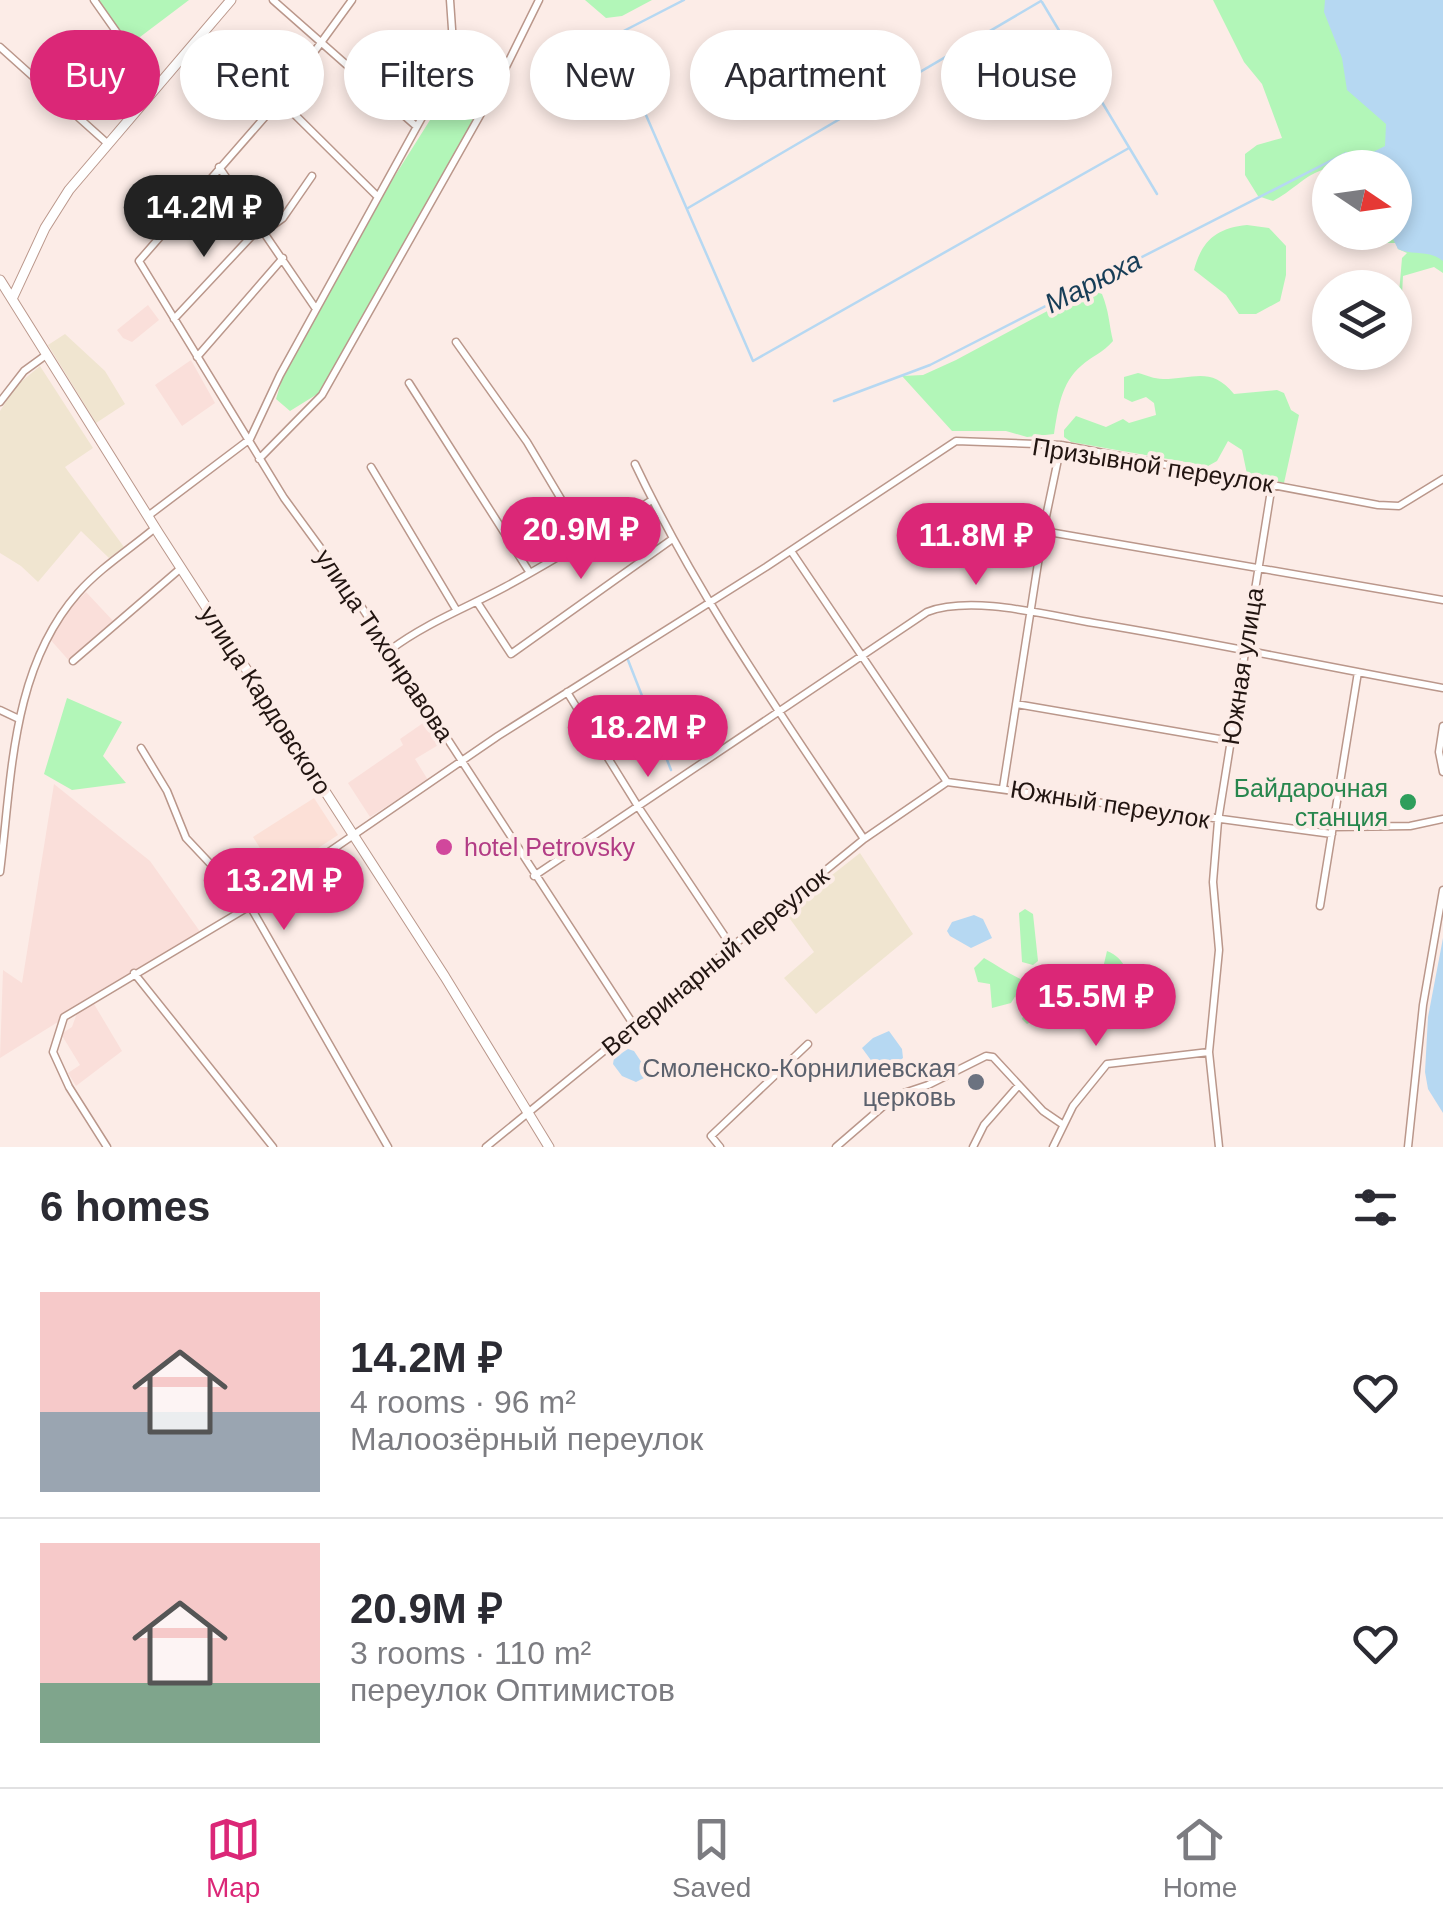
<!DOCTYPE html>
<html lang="en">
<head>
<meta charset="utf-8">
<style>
  :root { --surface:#fff; --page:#f2f2f3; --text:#2b2b33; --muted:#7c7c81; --line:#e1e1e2; --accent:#db2777 }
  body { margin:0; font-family:Arial,sans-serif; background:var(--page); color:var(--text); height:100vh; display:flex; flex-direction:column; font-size:38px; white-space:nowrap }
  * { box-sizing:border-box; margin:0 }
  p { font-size:32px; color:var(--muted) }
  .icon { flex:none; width:55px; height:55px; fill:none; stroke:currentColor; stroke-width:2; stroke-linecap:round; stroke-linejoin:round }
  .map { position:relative; height:1147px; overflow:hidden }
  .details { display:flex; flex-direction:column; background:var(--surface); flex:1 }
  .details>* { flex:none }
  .top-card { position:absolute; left:30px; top:30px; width:1385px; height:90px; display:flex; gap:20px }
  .needle { width:65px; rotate:103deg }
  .buttons { position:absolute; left:1312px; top:150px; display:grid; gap:20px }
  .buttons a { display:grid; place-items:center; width:100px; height:100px; border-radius:50%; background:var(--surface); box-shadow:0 5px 15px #0003; font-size:50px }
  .price { position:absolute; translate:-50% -85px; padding:0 22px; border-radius:35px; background:var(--accent); color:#fff; font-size:32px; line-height:65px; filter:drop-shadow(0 2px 5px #0008) }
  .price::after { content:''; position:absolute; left:50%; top:60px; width:30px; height:22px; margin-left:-15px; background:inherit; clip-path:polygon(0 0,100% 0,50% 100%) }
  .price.on { background:#222; color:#fff }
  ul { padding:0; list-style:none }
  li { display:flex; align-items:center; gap:30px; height:250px; padding:0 40px }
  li+li { border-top:2px solid var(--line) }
  li span { display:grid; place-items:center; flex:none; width:280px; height:200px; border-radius:0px; color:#555 }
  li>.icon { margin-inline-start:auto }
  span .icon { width:120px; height:120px; fill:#fffc; stroke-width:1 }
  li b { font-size:42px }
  h2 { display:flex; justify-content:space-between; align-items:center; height:120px; padding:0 40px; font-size:42px }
  .tag { padding:0 35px; border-radius:45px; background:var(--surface); box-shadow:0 5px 15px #0003; font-size:35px; line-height:90px }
  .tag.on { background:var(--accent); color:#fff }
  .tabs { display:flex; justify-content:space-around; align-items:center; height:140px; border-top:2px solid var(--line); background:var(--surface); font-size:28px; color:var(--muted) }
  .tabs a { display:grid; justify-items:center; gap:5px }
  .tabs .on { color:var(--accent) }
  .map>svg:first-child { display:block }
</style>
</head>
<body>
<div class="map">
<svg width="1443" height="1147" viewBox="0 0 1443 1147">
  <rect width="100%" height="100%" fill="#fcece7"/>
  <!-- commercial -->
  <path fill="#f0e5d0" d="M 65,334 L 105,371 L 125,404 L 96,423 L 48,345 Z
    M 40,366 L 93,448 L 65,467 L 124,547 L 109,558 L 81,531 L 38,582 L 21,566 L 0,553 L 0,411 L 16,386 Z
    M 860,853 L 913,934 L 816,1014 L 784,978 L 814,952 L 785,912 Z"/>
  <!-- industrial -->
  <path fill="#fadfda" d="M 148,305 L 159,320 L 132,342 L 123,338 L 117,330 Z
    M 191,360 L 215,403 L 182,426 L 155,385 Z
    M 86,592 L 116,624 L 72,664 L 48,637 L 53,627 Z
    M 426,721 L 440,744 L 415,759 L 428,780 L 370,817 L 348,783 L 403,745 L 400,739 Z
    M 54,784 L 150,861 L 201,933 L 0,1058 L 3,970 L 22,983 Z
    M 94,1004 L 122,1051 L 76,1086 L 68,1073 L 80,1065 L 61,1034 L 72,1027 L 77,1013 Z"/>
  <!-- built -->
  <path fill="#fce0d7" d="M 314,798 L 338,835 L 277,875 L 253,837 Z"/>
  <!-- green -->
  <path fill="#b2f6b8" d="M 95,0 L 189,0 L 136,40 L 141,65 Z
    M 585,0 L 652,0 L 622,16 L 606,18 Z
    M 1213,0 L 1443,0 L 1443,273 L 1434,267 L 1403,276 L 1399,351 L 1394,353 L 1402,258 L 1407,253 L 1398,249 L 1396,243 L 1383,243 L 1373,233 L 1395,232 L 1395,168 L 1330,168 L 1330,173 L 1322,170 C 1304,176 1291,192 1273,201 L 1258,196 L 1245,175 L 1245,154 L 1257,145 L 1282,138 L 1262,84 L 1244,62 Z
    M 442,101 L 457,101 L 476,114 L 474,121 L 319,393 L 290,411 L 276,399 L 283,376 L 379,201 Z
    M 1247,225 L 1269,228 L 1286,246 L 1286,275 L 1280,301 L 1256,314 L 1239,314 L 1226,295 L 1194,270 C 1202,240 1217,228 1247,225 Z
    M 1095,291 L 1102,294 C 1109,311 1109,324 1113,341 C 1103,353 1092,356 1081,366 C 1061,383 1058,409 1054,434 L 1027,437 L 1006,431 L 952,431 L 902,376 L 923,375 L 956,360 L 1083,292 Z
    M 1138,373 C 1146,375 1154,379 1163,379 C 1194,379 1211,366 1234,394 L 1277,390 L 1284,393 L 1291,410 L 1299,415 L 1284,483 L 1247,474 L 1242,450 L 1228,441 L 1217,461 L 1208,466 L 1071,442 L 1064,437 L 1064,430 L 1076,416 L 1106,427 L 1123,419 L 1129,423 L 1156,415 L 1154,403 L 1146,397 L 1132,402 L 1124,398 L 1124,377 Z
    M 67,698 L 122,722 L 103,756 L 126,783 L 72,790 L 44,774 Z
    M 1025,909 L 1033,914 L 1038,961 L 1033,965 L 1022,962 L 1019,913 Z
    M 1107,951 C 1137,963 1126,995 1129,1022 L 1126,1026 L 1105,1021 L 1109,979 L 1103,968 Z
    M 984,958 C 1010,973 1034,992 1065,986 L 1073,991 L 1068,1009 L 1053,1011 L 1027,1024 L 1022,1019 L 1030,998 L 1016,995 L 1011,1003 L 992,1008 L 990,984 L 978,982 L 974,968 Z"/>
  <!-- water -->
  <path fill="#b6d8f2" d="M 1325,0 L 1443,0 L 1443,261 C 1428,249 1413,256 1398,249 L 1390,233 L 1395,232 L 1395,168 L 1365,167 L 1365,156 L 1385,146 L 1386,124 L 1347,90 L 1342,58 L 1324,12 Z
    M 974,915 L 983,919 L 992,938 L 971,948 L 950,936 L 947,931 L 952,922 Z
    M 1443,938 L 1443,1113 L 1428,1089 L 1425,1072 L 1428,1017 Z
    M 889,1031 L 902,1049 L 903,1058 L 881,1074 L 862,1048 L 873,1038 Z
    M 628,1049 L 634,1051 L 646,1069 L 644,1078 L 636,1082 L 622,1076 L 613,1064 L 614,1058 Z"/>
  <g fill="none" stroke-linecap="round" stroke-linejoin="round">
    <!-- stream -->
    <path stroke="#b6d8f2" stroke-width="2.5" d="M 684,0 L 612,37 L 753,361 L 1129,148
      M 1042,2 L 1157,194
      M 688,208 L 1041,1
      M 834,401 L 930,365 L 1346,153
      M 628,660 L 671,770"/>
    <!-- minor casing -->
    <g stroke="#ba978b" stroke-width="9">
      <path id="minor" d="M 94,0 L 156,88
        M 273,0 L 416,126
        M 352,0 L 277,103 L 139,261 L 284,498 L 344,580 L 635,1027
        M 0,47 L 107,143
        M 279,99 L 378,197
        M 219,167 L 316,309
        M 265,231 L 283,218 L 312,176
        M 174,319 L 261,226
        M 456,342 L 527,442 L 586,541
        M 197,357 L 283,258
        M 409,383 L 530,573
        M 0,402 L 24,371 L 46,355
        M 259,459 L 322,395 L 496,87 L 539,0
        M 635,464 C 698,597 783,717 864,839
        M 371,467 L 457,611
        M 148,516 L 250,439 L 280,375 L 447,72 L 455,72 L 450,0
        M 1043,531 L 1443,600
        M 791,551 L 947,782
        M 477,602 L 511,654 L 671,540
        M 390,650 C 426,623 466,608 505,587 C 555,560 603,530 652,500
        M 73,661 L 181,568
        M 567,692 L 639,808 L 732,947
        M 1016,704 L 1231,741
        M 0,710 L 19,719
        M 1443,726 L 1439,752 L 1443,772
        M 141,748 L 167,791 L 186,838 L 250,906 L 388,1147
        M 947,782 L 1332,834
        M 1003,788 L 1043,531 L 1061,445
        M 1335,814 L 1361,825
        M 1333,827 L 1410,826 L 1443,819
        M 0,872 C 12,777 11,669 78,593 C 100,568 130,549 155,528
        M 534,876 L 927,612 C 972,595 1046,615 1094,623 C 1211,642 1326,667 1443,688
        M 1320,906 L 1358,672
        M 134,973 L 273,1147
        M 107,1147 L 69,1087 L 53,1052 L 64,1017 L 250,906 L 498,736 L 766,567 L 956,441 L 1061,445 L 1378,505 L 1399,506 L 1443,479
        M 486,1147 L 864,839 L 947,782
        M 720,1147 L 711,1136 L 808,1044
        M 836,1147 L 895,1096 L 928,1085 L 986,1056 L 993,1057 L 1043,1111 L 1062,1124
        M 973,1147 L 984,1125 L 1019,1085
        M 1053,1147 L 1073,1106 L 1107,1064 L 1209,1052
        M 1219,1147 L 1209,1052 L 1219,950 L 1213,882 L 1218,821 L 1272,484
        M 1408,1147 L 1423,1005 L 1443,890"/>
    </g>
    <!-- major casing -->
    <g stroke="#ba978b" stroke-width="11">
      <path id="major" d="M 0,280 L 159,534 L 445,977 L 549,1147
        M 12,299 L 45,228 L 69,190 L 231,0"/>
    </g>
    <!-- minor -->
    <use href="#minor" stroke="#fff" stroke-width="6"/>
    <!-- major -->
    <use href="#major" stroke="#fff" stroke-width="9"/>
  </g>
  <!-- markers -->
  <circle fill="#2e9e5b" stroke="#fcece7" stroke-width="4" cx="1408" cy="802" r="10"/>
  <circle fill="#d1479c" stroke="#fcece7" stroke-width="4" cx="444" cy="847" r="10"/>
  <circle fill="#6b7280" stroke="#fcece7" stroke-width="4" cx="976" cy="1082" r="10"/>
  <g text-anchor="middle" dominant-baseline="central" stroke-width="8" stroke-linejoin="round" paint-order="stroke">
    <!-- street labels -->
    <g font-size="25" fill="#221511" stroke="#fcece7">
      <text transform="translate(1153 465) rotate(9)">Призывной переулок</text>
      <text transform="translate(385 645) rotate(56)">улица Тихонравова</text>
      <text transform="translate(1242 666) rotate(-81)">Южная улица</text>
      <text transform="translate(266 700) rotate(57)">улица Кардовского</text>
      <text transform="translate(1110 804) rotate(9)">Южный переулок</text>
      <text transform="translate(715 961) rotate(-39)">Ветеринарный переулок</text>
    </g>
    <!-- leisure labels -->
    <g font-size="25" fill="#27864d" stroke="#fcece7" text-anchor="end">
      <text x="1388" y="788">Байдарочная<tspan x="1388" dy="29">станция</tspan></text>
    </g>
    <!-- hotel labels -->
    <g font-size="25" fill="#b23c85" stroke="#fcece7" text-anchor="start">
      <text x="464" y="847">hotel Petrovsky</text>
    </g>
    <!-- worship labels -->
    <g font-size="25" fill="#5b616d" stroke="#fcece7" text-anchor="end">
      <text x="956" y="1068">Смоленско-Корнилиевская<tspan x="956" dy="29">церковь</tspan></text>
    </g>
    <!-- water labels -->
    <g font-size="28" font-style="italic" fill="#163d57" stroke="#fcece7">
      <text transform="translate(1093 282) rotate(-27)">Марюха</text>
    </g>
  </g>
</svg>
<div class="buttons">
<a><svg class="needle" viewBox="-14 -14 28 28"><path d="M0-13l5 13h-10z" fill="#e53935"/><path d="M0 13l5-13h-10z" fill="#7c7c81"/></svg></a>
<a><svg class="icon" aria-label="layers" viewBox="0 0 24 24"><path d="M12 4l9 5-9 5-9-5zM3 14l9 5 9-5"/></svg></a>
</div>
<b class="price on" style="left:204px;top:260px">14.2M ₽</b>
<b class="price" style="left:581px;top:582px">20.9M ₽</b>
<b class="price" style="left:976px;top:588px">11.8M ₽</b>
<b class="price" style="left:648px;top:780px">18.2M ₽</b>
<b class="price" style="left:284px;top:933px">13.2M ₽</b>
<b class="price" style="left:1096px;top:1049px">15.5M ₽</b>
<div class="top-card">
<a class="tag on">Buy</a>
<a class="tag">Rent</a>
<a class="tag">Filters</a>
<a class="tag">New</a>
<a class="tag">Apartment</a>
<a class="tag">House</a>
</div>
</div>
<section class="details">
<h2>6 homes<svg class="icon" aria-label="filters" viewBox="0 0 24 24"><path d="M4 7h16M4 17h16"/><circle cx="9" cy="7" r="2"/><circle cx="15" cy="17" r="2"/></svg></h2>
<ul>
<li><span style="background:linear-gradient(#f6c9c9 60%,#9aa5b1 0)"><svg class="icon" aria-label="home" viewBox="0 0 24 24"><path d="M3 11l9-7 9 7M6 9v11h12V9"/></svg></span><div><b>14.2M ₽</b><p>4 rooms · 96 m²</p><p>Малоозёрный переулок</p></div><svg class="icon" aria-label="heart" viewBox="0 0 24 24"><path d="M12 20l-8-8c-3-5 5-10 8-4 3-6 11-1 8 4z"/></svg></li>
<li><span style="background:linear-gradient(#f6c9c9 70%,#7fa58c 0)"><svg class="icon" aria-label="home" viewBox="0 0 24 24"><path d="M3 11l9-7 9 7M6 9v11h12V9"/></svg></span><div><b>20.9M ₽</b><p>3 rooms · 110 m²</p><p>переулок Оптимистов</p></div><svg class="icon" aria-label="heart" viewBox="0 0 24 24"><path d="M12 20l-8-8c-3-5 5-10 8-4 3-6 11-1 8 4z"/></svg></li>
</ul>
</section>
<nav class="tabs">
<a class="on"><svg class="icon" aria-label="map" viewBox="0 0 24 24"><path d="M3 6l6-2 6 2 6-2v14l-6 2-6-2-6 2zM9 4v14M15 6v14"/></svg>Map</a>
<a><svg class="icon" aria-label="saved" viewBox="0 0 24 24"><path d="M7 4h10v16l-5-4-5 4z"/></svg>Saved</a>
<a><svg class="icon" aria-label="home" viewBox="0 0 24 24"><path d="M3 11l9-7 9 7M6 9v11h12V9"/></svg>Home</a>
</nav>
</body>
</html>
